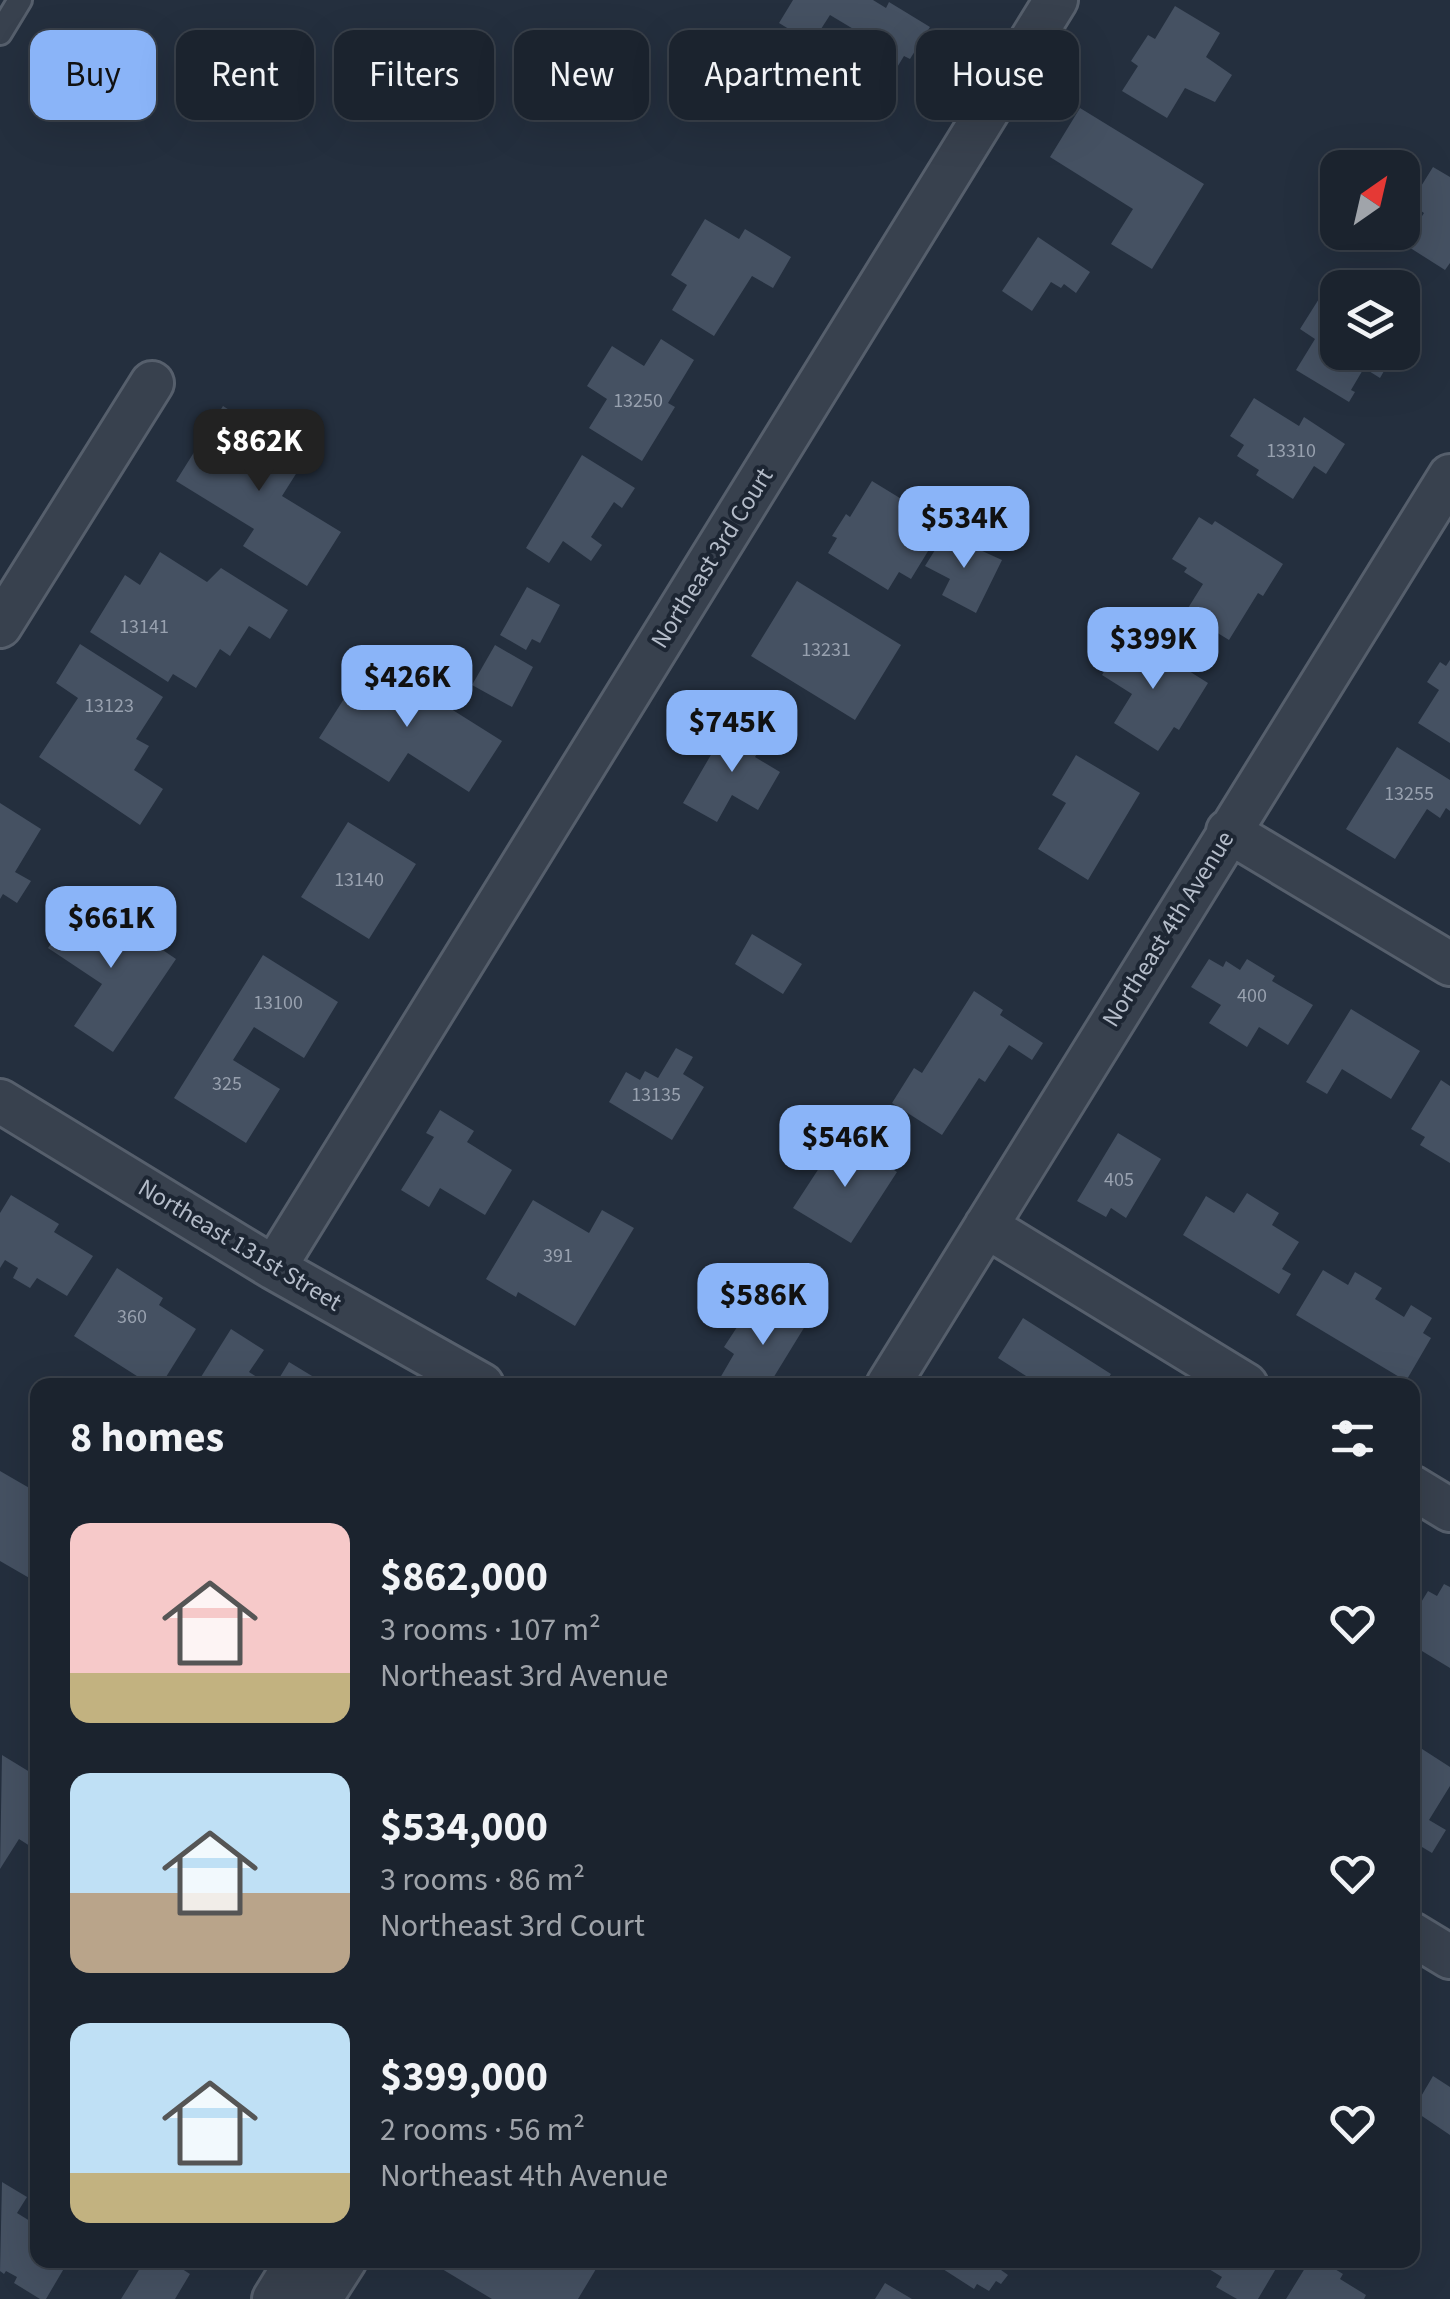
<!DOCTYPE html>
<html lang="en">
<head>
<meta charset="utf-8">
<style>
  :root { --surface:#1b232e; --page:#242b36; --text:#f1f3f6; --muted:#a0a4aa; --line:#39404a; --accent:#8ab4f8 }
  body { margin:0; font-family:"Source Sans 3",sans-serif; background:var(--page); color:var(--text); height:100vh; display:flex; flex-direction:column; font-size:38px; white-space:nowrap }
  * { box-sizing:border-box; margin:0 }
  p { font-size:32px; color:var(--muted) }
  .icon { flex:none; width:55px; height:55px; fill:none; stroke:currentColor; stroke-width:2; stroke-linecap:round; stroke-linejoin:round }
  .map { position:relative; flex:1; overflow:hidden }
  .details { position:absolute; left:30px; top:1378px; width:1390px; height:890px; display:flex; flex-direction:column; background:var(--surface); border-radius:20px; box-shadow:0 10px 40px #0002,0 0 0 2px var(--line) }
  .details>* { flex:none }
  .top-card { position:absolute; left:30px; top:30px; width:1390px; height:90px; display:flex; gap:20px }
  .needle { width:65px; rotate:34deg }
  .controls { position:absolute; left:1320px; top:150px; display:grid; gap:20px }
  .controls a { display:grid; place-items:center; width:100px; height:100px; border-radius:20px; background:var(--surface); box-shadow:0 10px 40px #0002,0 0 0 2px var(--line); font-size:50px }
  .price { position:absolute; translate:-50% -85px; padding:0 22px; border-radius:20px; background:var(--accent); color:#111; font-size:32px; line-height:65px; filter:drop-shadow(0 2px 5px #0008) }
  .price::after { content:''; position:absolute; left:50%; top:60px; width:30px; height:22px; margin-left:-15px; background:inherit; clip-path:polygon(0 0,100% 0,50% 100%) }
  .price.active { background:#222; color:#fff }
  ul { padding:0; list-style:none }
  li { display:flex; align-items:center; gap:30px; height:250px; padding:0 40px }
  li span { display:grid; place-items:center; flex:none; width:280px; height:200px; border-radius:20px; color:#555 }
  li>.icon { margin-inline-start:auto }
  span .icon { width:120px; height:120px; fill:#fffc; stroke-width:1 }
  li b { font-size:42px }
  h2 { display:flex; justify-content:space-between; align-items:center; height:120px; padding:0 40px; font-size:42px }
  .pill { padding:0 35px; border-radius:20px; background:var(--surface); box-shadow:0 10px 40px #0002,0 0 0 2px var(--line); font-size:35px; line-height:90px }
  .pill.active { background:var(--accent); color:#111 }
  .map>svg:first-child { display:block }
</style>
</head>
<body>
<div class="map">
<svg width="1450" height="2299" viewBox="0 0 1450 2299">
  <rect width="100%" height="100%" fill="#242f3e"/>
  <!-- building -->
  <path fill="#455162" d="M 793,0 L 873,0 L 886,8 L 889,2 L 930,27 L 910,59 L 904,56 L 885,87 L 837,57 L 855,30 L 830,15 L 812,43 L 779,23 Z
    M 1175,6 L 1220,33 L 1206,57 L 1232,75 L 1215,102 L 1185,88 L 1167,118 L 1122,91 L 1138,66 L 1131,61 L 1148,35 L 1155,39 Z
    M 1080,108 L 1204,184 L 1152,269 L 1111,244 L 1133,209 L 1050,157 Z
    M 1433,167 L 1450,177 L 1450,263 L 1445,270 L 1404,244 L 1424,213 L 1410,204 Z
    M 705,219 L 739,239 L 745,229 L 791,257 L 773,288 L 752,276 L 714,336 L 672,310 L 687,285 L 671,275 Z
    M 1038,237 L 1090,272 L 1076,293 L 1064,284 L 1061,288 L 1051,282 L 1032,311 L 1002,291 Z
    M 1322,294 L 1338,304 L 1338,352 L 1395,352 L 1380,378 L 1364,368 L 1351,390 L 1355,392 L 1349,402 L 1296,370 L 1315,339 L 1300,329 Z
    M 661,339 L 694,360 L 668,403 L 675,407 L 642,461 L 589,428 L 607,399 L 587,386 L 612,346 L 644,366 Z
    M 1254,398 L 1299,426 L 1304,417 L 1345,444 L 1326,474 L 1314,466 L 1293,499 L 1256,475 L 1259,470 L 1237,456 L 1244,445 L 1230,436 Z
    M 223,406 L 306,458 L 282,496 L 341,532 L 307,586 L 243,546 L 254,529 L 176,481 Z
    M 582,455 L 635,488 L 622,508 L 614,502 L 591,537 L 602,545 L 591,561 L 563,541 L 549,563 L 526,548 Z
    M 872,481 L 944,525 L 911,579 L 899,572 L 888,590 L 828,553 L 837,538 L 832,536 L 846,514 L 850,517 Z
    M 1199,517 L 1212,525 L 1215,521 L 1283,564 L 1263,596 L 1258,593 L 1229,640 L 1185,613 L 1203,584 L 1184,572 L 1187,568 L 1172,559 Z
    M 945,534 L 1002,560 L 976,613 L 942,595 L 950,579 L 925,566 Z
    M 160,552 L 207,582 L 221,568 L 288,610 L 270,639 L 249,626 L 230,656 L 220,649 L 196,688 L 173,674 L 168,682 L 90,632 L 125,575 L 140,585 Z
    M 797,581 L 901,645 L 855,720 L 751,656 Z
    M 527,587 L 560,605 L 540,643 L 532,639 L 526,650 L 500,635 Z
    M 1127,636 L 1144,647 L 1146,644 L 1208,683 L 1179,730 L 1174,727 L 1158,751 L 1114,723 L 1132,694 L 1102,675 Z
    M 80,644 L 163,697 L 136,739 L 149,746 L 134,770 L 163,789 L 140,825 L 39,757 L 78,698 L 56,683 Z
    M 495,645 L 533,667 L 512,707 L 472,685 Z
    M 370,658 L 502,741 L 469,792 L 408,753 L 389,782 L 319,738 Z
    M 1450,660 L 1450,743 L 1418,723 L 1439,690 L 1427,682 L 1440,662 L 1446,666 Z
    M 730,722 L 764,743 L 755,757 L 780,772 L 758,810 L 732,795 L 717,822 L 683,803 Z
    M 1397,747 L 1450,780 L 1450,811 L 1446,808 L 1440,818 L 1427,809 L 1395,859 L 1346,829 Z
    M 1076,755 L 1140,793 L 1088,880 L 1038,849 L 1066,803 L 1052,795 Z
    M 0,803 L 41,829 L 15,872 L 31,881 L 17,903 L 3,894 L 0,899 Z
    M 348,822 L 416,864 L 369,939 L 301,897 Z
    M 78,904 L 91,913 L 96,905 L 176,959 L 113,1052 L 74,1026 L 102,984 L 48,948 Z
    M 752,934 L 802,964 L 783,994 L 735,964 Z
    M 263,955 L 338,1002 L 304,1058 L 254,1027 L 233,1060 L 280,1089 L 246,1143 L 174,1098 Z
    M 1209,959 L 1223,967 L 1226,961 L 1240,970 L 1247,959 L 1275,976 L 1272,981 L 1313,1005 L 1288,1045 L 1259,1027 L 1247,1047 L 1209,1023 L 1221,1005 L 1191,987 Z
    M 974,991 L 1003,1010 L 1000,1015 L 1043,1043 L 1032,1060 L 1009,1045 L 985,1082 L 979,1078 L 942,1135 L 892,1103 L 914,1068 L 922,1073 Z
    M 1351,1009 L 1420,1051 L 1391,1099 L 1342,1069 L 1327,1094 L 1306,1082 Z
    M 676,1048 L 693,1057 L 683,1074 L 704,1087 L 672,1140 L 609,1102 L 626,1072 L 640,1080 L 645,1071 L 658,1078 Z
    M 1441,1080 L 1450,1086 L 1450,1163 L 1420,1145 L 1425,1137 L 1411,1129 Z
    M 440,1110 L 474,1131 L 467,1142 L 512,1170 L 485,1215 L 440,1188 L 429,1207 L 401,1190 L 434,1137 L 426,1133 Z
    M 1118,1133 L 1161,1159 L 1126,1218 L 1111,1208 L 1106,1217 L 1077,1201 Z
    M 840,1136 L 897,1172 L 851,1243 L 793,1208 Z
    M 1247,1193 L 1279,1213 L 1272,1225 L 1299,1242 L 1282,1269 L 1291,1274 L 1279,1294 L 1183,1235 L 1206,1196 L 1234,1213 Z
    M 11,1195 L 59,1224 L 54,1232 L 93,1256 L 67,1296 L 37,1278 L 30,1288 L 13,1278 L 18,1268 L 5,1260 L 0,1268 L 0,1213 Z
    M 533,1200 L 589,1233 L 602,1210 L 634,1228 L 575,1326 L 518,1292 L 516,1297 L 486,1279 Z
    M 117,1268 L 163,1298 L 159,1305 L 196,1329 L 161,1385 L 151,1385 L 74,1336 Z
    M 1323,1270 L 1348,1285 L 1355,1272 L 1382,1288 L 1375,1299 L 1404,1317 L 1411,1305 L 1432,1318 L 1423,1333 L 1431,1338 L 1406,1381 L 1296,1315 Z
    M 779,1300 L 810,1318 L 772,1380 L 781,1385 L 716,1385 L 734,1354 L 724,1347 L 741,1321 L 760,1332 Z
    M 1023,1318 L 1111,1374 L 1104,1385 L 1040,1385 L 998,1358 Z
    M 231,1329 L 264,1350 L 249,1372 L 269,1385 L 196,1385 Z
    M 289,1362 L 317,1379 L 314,1385 L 275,1385 Z
    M 0,1471 L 38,1493 L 38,1583 L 0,1561 Z
    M 1444,1584 L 1450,1587 L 1450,1668 L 1412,1645 L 1412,1617 L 1428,1591 L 1437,1596 Z
    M 1419,1747 L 1450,1767 L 1450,1786 L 1429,1820 L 1446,1830 L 1432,1853 L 1412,1841 L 1412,1757 Z
    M 2,1755 L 38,1777 L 38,1841 L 33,1848 L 19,1839 L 0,1869 Z
    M 1433,2076 L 1450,2087 L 1450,2135 L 1413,2110 Z
    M 2,2182 L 27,2197 L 17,2213 L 38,2226 L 38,2260 L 69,2260 L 46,2299 L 40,2299 L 14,2283 L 17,2277 L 6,2271 L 4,2274 L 0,2271 Z
    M 145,2260 L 168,2260 L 190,2274 L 175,2299 L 121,2299 Z
    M 447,2260 L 592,2260 L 599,2264 L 578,2299 L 492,2299 L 442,2269 Z
    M 929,2260 L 1003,2260 L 1006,2262 L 1001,2270 L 1008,2275 L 1001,2284 L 996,2281 L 989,2291 L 977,2284 L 974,2289 Z
    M 1194,2260 L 1281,2260 L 1258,2299 L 1237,2299 L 1216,2287 L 1222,2277 Z
    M 1310,2260 L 1320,2260 L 1343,2274 L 1340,2279 L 1366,2295 L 1364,2299 L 1286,2299 Z
    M 885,2283 L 912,2299 L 875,2299 Z"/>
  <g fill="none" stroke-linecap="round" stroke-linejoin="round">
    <!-- service casing -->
    <g stroke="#565f6c" stroke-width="28">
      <path id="service" d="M 0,33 L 20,0"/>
    </g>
    <!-- minor casing -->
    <g stroke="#565f6c" stroke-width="48">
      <path id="minor" d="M 0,626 L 152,383
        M 1228,831 L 1450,964
        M 0,1101 L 274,1268 L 482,1385
        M 986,1226 L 1246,1385
        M 274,1268 L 1056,0
        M 888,1385 L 1450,476
        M 1412,1487 L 1450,1510
        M 1412,1934 L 1450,1957
        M 274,2299 L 298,2260
        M 320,2299 L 345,2260"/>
    </g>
    <!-- service -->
    <use href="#service" stroke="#38414e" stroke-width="22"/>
    <!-- minor -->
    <use href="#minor" stroke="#38414e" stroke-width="42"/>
  </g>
  <g text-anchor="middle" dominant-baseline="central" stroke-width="8" stroke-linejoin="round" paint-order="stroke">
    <!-- number labels -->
    <g font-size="20" fill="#98a1af">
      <text x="638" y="401">13250</text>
      <text x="1291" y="451">13310</text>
      <text x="144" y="627">13141</text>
      <text x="826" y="650">13231</text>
      <text x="109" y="706">13123</text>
      <text x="1409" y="794">13255</text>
      <text x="359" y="880">13140</text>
      <text x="1252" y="996">400</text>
      <text x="278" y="1003">13100</text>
      <text x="227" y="1084">325</text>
      <text x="656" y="1095">13135</text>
      <text x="1119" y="1180">405</text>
      <text x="558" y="1256">391</text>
      <text x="132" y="1317">360</text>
    </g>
    <!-- street labels -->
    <g font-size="25" fill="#b4bcc9" stroke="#1d2633">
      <text transform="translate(712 558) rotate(-58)">Northeast 3rd Court</text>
      <text transform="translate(1168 929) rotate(-58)">Northeast 4th Avenue</text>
      <text transform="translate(240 1245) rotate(31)">Northeast 131st Street</text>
    </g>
  </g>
</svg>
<div class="controls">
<a><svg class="needle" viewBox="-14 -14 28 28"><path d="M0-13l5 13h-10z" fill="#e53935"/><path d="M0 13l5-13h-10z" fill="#a0a4aa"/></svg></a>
<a><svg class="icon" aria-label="layers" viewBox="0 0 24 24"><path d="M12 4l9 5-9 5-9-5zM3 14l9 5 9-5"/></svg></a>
</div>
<b class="price active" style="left:259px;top:494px">$862K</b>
<b class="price" style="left:964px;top:571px">$534K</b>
<b class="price" style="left:1153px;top:692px">$399K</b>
<b class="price" style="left:407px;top:730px">$426K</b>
<b class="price" style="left:732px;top:775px">$745K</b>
<b class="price" style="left:111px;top:971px">$661K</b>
<b class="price" style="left:845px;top:1190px">$546K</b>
<b class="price" style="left:763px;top:1348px">$586K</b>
<div class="top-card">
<a class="pill active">Buy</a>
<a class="pill">Rent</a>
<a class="pill">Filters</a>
<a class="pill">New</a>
<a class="pill">Apartment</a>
<a class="pill">House</a>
</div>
<section class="details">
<h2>8 homes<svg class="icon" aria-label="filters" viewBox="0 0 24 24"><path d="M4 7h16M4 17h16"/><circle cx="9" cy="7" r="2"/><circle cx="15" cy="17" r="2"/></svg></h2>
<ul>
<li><span style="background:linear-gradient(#f6c9c9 75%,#c2b280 0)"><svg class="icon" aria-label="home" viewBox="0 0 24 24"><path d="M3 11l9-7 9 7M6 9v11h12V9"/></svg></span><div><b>$862,000</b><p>3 rooms · 107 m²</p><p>Northeast 3rd Avenue</p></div><svg class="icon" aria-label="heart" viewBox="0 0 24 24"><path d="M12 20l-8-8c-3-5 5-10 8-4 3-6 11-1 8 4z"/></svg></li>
<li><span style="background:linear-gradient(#bfe0f5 60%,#b9a48a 0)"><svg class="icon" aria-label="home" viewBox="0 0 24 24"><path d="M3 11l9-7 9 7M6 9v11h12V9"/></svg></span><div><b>$534,000</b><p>3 rooms · 86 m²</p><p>Northeast 3rd Court</p></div><svg class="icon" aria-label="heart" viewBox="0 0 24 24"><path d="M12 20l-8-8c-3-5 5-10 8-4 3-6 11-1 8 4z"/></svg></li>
<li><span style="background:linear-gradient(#bfe0f5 75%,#c2b280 0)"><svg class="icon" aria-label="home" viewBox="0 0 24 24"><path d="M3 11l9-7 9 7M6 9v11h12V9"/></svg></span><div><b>$399,000</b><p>2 rooms · 56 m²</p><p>Northeast 4th Avenue</p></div><svg class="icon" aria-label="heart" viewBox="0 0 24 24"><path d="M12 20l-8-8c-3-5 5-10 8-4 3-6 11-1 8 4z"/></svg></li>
</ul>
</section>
</div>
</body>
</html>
